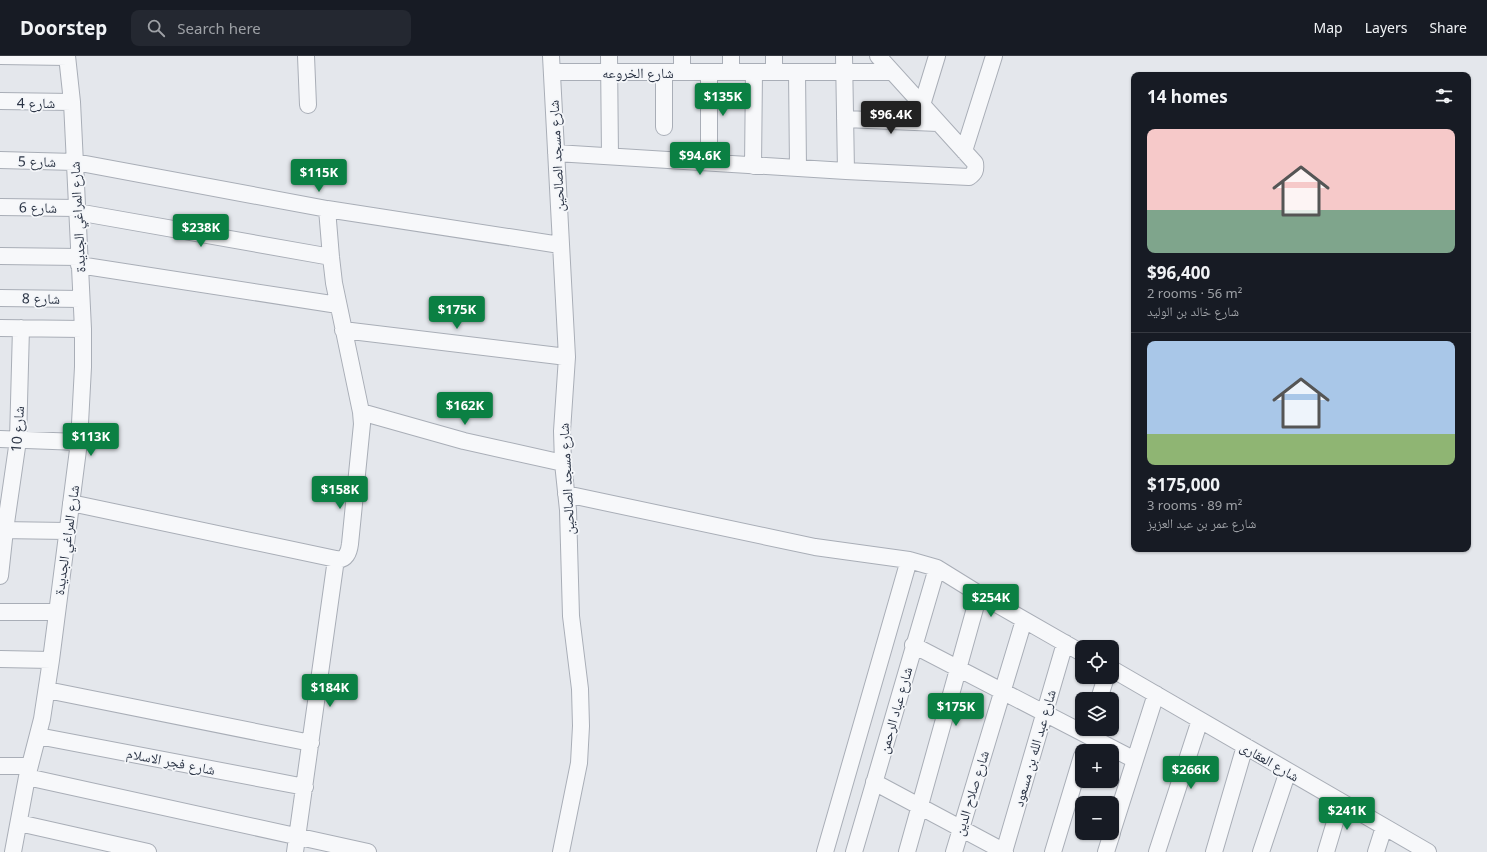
<!DOCTYPE html>
<html lang="en">
<head>
<meta charset="utf-8">
<style>
  :root { --surface:#171b24; --page:#242831; --text:#f1f3f6; --muted:#9ea1a6; --line:#363941; --accent:#0b8043 }
  body { margin:0; font-family:"Noto Sans","Noto Naskh Arabic",sans-serif; background:var(--page); color:var(--text); height:100vh; display:flex; flex-direction:column; font-size:15px; white-space:nowrap }
  * { box-sizing:border-box; margin:0 }
  p { font-size:13px; color:var(--muted) }
  .icon { flex:none; width:22px; height:22px; fill:none; stroke:currentColor; stroke-width:2; stroke-linecap:round; stroke-linejoin:round }
  .map { position:relative; flex:1; overflow:hidden }
  .drawer { position:absolute; left:1131px; top:16px; width:340px; height:480px; display:flex; flex-direction:column; background:var(--surface); border-radius:8px; box-shadow:0 1px 3px #0004 }
  .drawer>* { flex:none }
  .tools { position:absolute; left:1075px; top:584px; display:grid; gap:8px }
  .tools a { display:grid; place-items:center; width:44px; height:44px; border-radius:8px; background:var(--surface); box-shadow:0 1px 3px #0004; font-size:20px }
  .price { position:absolute; translate:-50% -34px; padding:0 9px; border-radius:4px; background:var(--accent); color:#fff; font-size:13px; line-height:26px; filter:drop-shadow(0 1px 2px #0008) }
  .price::after { content:''; position:absolute; left:50%; top:24px; width:12px; height:9px; margin-left:-6px; background:inherit; clip-path:polygon(0 0,100% 0,50% 100%) }
  .price.current { background:#222; color:#fff }
  ul { padding:0; list-style:none }
  li { display:grid; align-content:center; gap:8px; height:212px; padding:0 16px }
  li+li { border-top:1px solid var(--line) }
  li span { display:grid; place-items:center; height:124px; border-radius:8px; color:#555 }
  li>.icon { margin-inline-start:auto }
  span .icon { width:72px; height:72px; fill:#fffc; stroke-width:1 }
  li b { font-size:17px }
  h2 { display:flex; justify-content:space-between; align-items:center; height:48px; padding:0 16px; font-size:17px }
  header { display:flex; align-items:center; gap:24px; box-sizing:border-box; height:56px; padding:0 20px; background:var(--surface); border-bottom:1px solid var(--line) }
  header strong { font-size:19px }
  nav { display:flex; gap:22px; margin-inline-start:auto; font-size:14px }
  .search { width:280px; height:36px; background:var(--page); display:flex; align-items:center; gap:10px; box-sizing:border-box; padding:0 14px; border-radius:8px; color:var(--muted); font-size:15px }
  .map>svg:first-child { display:block }
</style>
</head>
<body>
<header>
<strong>Doorstep</strong>
<div class="search"><svg class="icon" aria-label="search" viewBox="0 0 24 24"><circle cx="10" cy="10" r="6"/><path d="M15 15l6 6"/></svg>Search here</div>
<nav><a>Map</a><a>Layers</a><a>Share</a></nav>
</header>
<div class="map">
<svg width="1487" height="796" viewBox="0 0 1487 796">
  <rect width="100%" height="100%" fill="#e4e7ec"/>
  <g fill="none" stroke-linecap="round" stroke-linejoin="round">
    <!-- minor casing -->
    <g stroke="#a9aeb7" stroke-width="18">
      <path id="minor" d="M 0,0 L 67,1
        M 306,0 L 308,49
        M 551,0 L 567,301 L 562,375 L 563,407 L 568,454 L 571,560 L 580,633 L 581,670 L 579,707 L 561,796
        M 609,0 L 610,100
        M 682,0 L 682,16
        M 731,0 L 731,16
        M 774,0 L 774,16
        M 844,0 L 846,115
        M 552,16 L 892,16
        M 664,16 L 664,71
        M 797,16 L 798,112
        M 0,45 L 72,46
        M 922,49 L 937,0
        M 845,63 L 938,67
        M 964,95 L 994,0
        M 556,97 L 846,115 L 969,121 C 975,117 976,114 975,107 L 878,0
        M 0,104 L 75,106 L 327,153 L 560,189
        M 709,106 L 709,16
        M 753,110 L 754,16
        M 0,151 L 77,152
        M 77,156 L 331,201
        M 0,200 L 79,201
        M 79,209 L 338,249
        M 0,242 L 81,243
        M 0,272 L 83,273
        M 343,274 L 567,301
        M 361,356 L 464,385 L 563,407
        M 0,383 L 79,386
        M 566,438 L 815,491 L 909,504 L 937,512 L 979,538 L 1082,597
        M 71,447 L 336,503 C 346,505 349,496 350,488 L 362,368 L 361,356 L 334,227 L 331,201 L 327,153
        M 0,474 L 67,475
        M 0,520 L 5,474 L 18,384 L 21,272
        M 0,556 L 56,556
        M 913,589 L 1135,704
        M 0,603 L 51,604
        M 1112,613 L 1428,796
        M 47,634 L 311,687
        M 1099,643 L 1106,621
        M 38,680 L 305,731
        M 0,710 L 30,710
        M 27,721 L 368,796
        M 874,726 L 1005,796
        M 19,767 L 148,796
        M 1112,776 L 1156,638
        M 13,796 L 27,721 L 42,663 L 51,604 L 79,386 L 83,311 L 83,273 L 72,46 L 67,0
        M 295,796 L 336,503
        M 825,796 L 909,504
        M 854,796 L 937,512
        M 907,796 L 979,538
        M 954,796 L 1024,564
        M 1004,796 L 1065,587
        M 1053,796 L 1082,700
        M 1106,796 L 1112,777
        M 1157,796 L 1200,664
        M 1214,796 L 1245,690
        M 1261,796 L 1288,715
        M 1326,796 L 1341,746
        M 1376,796 L 1384,771"/>
    </g>
    <!-- minor -->
    <use href="#minor" stroke="#f7f8fa" stroke-width="16"/>
  </g>
  <g text-anchor="middle" dominant-baseline="central" stroke-width="3.5" stroke-linejoin="round" paint-order="stroke">
    <!-- street labels -->
    <g font-size="14" fill="#2b3445" stroke="#f4f6f9">
      <text x="638" y="16">شارع الخروعه</text>
      <text x="36" y="46">شارع 4</text>
      <text transform="translate(556 100) rotate(-93)">شارع مسجد الصالحين</text>
      <text transform="translate(37 105) rotate(1)">شارع 5</text>
      <text transform="translate(38 151) rotate(1)">شارع 6</text>
      <text transform="translate(77 161) rotate(-93)">شارع المراغي الجديدة</text>
      <text transform="translate(41 242) rotate(1)">شارع 8</text>
      <text transform="translate(17 373) rotate(-86)">شارع 10</text>
      <text transform="translate(566 423) rotate(-93)">شارع مسجد الصالحين</text>
      <text transform="translate(66 484) rotate(-82)">شارع المراغي الجديدة</text>
      <text transform="translate(895 654) rotate(-74)">شارع عباد الرحمن</text>
      <text transform="translate(1034 692) rotate(-74)">شارع عبد الله بن مسعود</text>
      <text transform="translate(171 705) rotate(11)">شارع فجر الاسلام</text>
      <text transform="translate(1270 705) rotate(30)">شارع العقارى</text>
      <text transform="translate(971 737) rotate(-73)">شارع صلاح الدين</text>
    </g>
  </g>
</svg>
<div class="tools">
<a><svg class="icon" aria-label="locate" viewBox="0 0 24 24"><circle cx="12" cy="12" r="6"/><path d="M12 2v4M12 18v4M2 12h4M18 12h4"/></svg></a>
<a><svg class="icon" aria-label="layers" viewBox="0 0 24 24"><path d="M12 4l9 5-9 5-9-5zM3 14l9 5 9-5"/></svg></a>
<a>+</a>
<a>−</a>
</div>
<b class="price" style="left:723px;top:61px">$135K</b>
<b class="price current" style="left:891px;top:79px">$96.4K</b>
<b class="price" style="left:700px;top:120px">$94.6K</b>
<b class="price" style="left:319px;top:137px">$115K</b>
<b class="price" style="left:201px;top:192px">$238K</b>
<b class="price" style="left:457px;top:274px">$175K</b>
<b class="price" style="left:465px;top:370px">$162K</b>
<b class="price" style="left:91px;top:401px">$113K</b>
<b class="price" style="left:340px;top:454px">$158K</b>
<b class="price" style="left:991px;top:562px">$254K</b>
<b class="price" style="left:330px;top:652px">$184K</b>
<b class="price" style="left:956px;top:671px">$175K</b>
<b class="price" style="left:1191px;top:734px">$266K</b>
<b class="price" style="left:1347px;top:775px">$241K</b>
<section class="drawer">
<h2>14 homes<svg class="icon" aria-label="filters" viewBox="0 0 24 24"><path d="M4 7h16M4 17h16"/><circle cx="9" cy="7" r="2"/><circle cx="15" cy="17" r="2"/></svg></h2>
<ul>
<li><span style="background:linear-gradient(#f6c9c9 65%,#7fa58c 0)"><svg class="icon" aria-label="home" viewBox="0 0 24 24"><path d="M3 11l9-7 9 7M6 9v11h12V9"/></svg></span><div><b>$96,400</b><p>2 rooms · 56 m²</p><p>شارع خالد بن الوليد</p></div></li>
<li><span style="background:linear-gradient(#a9c7e8 75%,#8fb573 0)"><svg class="icon" aria-label="home" viewBox="0 0 24 24"><path d="M3 11l9-7 9 7M6 9v11h12V9"/></svg></span><div><b>$175,000</b><p>3 rooms · 89 m²</p><p>شارع عمر بن عبد العزيز</p></div></li>
</ul>
</section>
</div>
</body>
</html>
